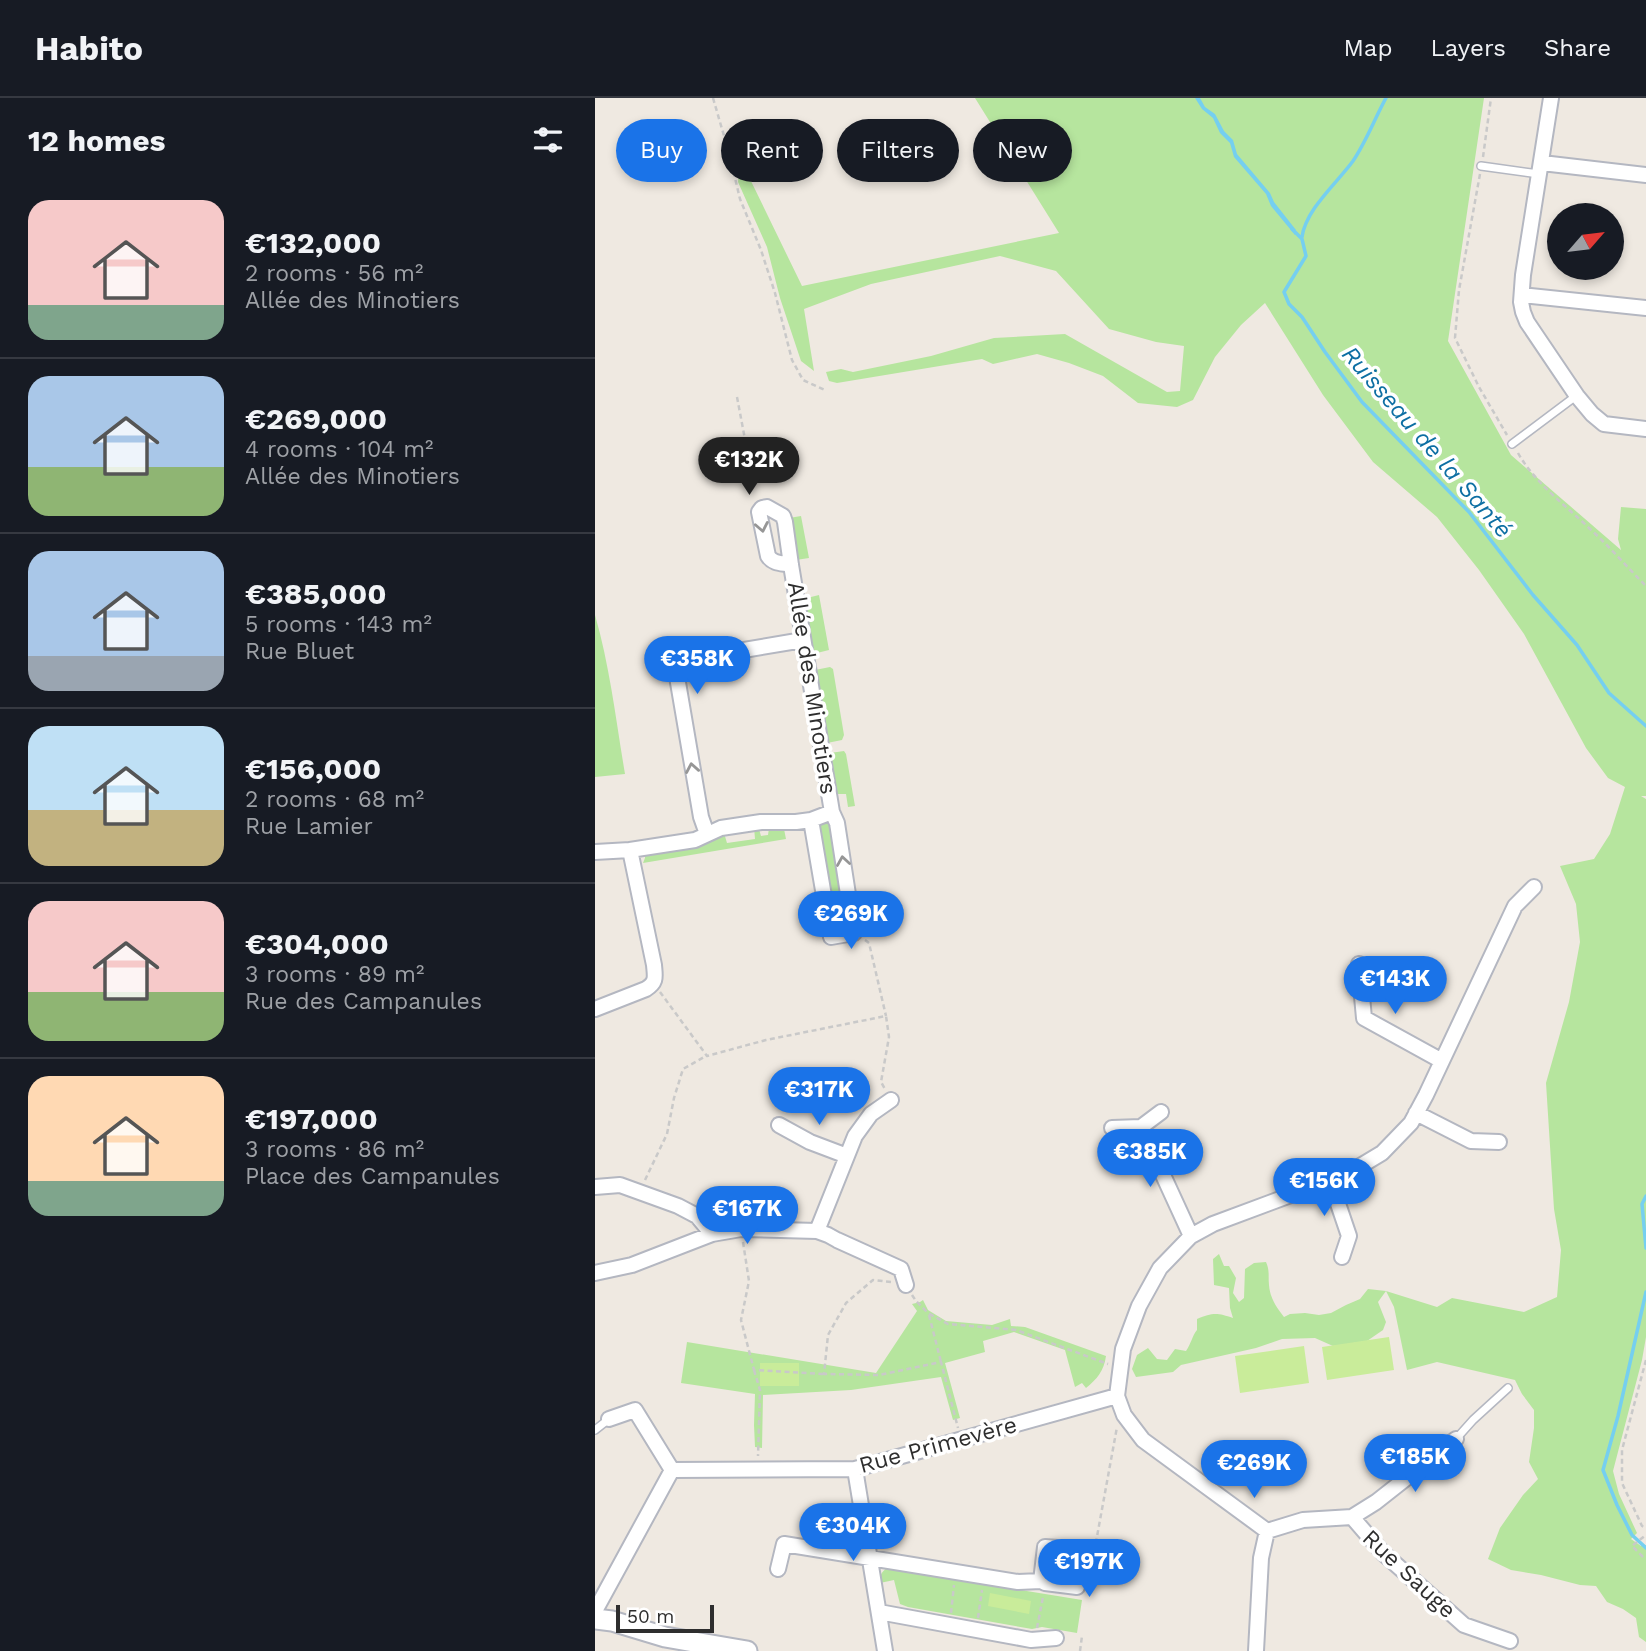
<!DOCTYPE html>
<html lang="en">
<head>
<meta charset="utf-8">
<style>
  :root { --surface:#171b24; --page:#242831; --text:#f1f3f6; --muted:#9ea1a6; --line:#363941; --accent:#1a73e8 }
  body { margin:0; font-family:"Work Sans",sans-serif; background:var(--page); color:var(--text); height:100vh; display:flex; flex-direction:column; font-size:26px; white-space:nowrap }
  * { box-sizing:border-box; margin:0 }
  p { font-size:23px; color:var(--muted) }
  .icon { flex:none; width:38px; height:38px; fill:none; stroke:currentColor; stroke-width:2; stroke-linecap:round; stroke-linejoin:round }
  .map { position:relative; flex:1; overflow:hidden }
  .side { display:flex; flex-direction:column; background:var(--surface); width:595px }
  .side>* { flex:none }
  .hud { position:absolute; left:21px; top:21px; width:665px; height:63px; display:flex; gap:14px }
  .needle { width:46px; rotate:62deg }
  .controls { position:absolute; left:952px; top:105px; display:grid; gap:14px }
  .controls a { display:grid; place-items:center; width:77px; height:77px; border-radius:50%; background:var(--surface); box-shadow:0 4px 10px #0003; font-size:35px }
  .scale { position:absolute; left:21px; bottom:18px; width:98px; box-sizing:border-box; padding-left:7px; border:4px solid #2e2e2e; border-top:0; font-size:19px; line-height:24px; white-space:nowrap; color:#2e2e2e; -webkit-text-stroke:5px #fff; paint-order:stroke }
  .price { position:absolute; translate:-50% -60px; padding:0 16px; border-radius:24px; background:var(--accent); color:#fff; font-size:23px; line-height:46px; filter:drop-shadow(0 2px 4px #0008) }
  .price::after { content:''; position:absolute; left:50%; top:42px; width:21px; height:16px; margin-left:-10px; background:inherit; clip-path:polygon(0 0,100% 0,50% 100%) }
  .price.selected { background:#222; color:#fff }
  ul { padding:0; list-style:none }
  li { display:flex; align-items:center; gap:21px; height:175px; padding:0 28px }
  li+li { border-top:2px solid var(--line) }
  li span { display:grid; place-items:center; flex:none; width:196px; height:140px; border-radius:21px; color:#555 }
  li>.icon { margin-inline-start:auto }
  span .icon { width:84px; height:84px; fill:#fffc; stroke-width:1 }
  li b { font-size:30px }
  h2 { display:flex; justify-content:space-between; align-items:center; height:84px; padding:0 28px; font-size:30px }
  .tag { padding:0 24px; border-radius:32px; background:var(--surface); box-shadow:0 4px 10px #0003; font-size:24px; line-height:63px }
  .tag.selected { background:var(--accent); color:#fff }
  header { display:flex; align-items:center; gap:42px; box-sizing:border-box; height:98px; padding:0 35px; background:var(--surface); border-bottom:2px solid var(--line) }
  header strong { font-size:33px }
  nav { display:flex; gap:38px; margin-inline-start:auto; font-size:24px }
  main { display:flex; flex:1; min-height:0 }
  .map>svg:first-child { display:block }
</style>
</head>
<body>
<header>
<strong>Habito</strong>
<nav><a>Map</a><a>Layers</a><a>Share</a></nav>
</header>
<main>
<section class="side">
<h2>12 homes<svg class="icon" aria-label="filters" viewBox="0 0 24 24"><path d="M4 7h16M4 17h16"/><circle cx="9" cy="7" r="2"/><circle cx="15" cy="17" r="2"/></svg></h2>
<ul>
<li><span style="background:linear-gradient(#f6c9c9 75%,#7fa58c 0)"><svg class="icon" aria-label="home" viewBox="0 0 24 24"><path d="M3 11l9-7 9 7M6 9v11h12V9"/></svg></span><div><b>€132,000</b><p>2 rooms · 56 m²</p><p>Allée des Minotiers</p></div></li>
<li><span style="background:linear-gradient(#a9c7e8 65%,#8fb573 0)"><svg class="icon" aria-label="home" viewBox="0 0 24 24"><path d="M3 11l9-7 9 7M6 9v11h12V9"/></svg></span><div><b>€269,000</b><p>4 rooms · 104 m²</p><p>Allée des Minotiers</p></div></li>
<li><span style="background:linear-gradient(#a9c7e8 75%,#9aa5b1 0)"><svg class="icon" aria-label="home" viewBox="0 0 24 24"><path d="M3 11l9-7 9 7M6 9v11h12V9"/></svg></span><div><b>€385,000</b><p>5 rooms · 143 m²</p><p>Rue Bluet</p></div></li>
<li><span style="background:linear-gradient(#bfe0f5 60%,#c2b280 0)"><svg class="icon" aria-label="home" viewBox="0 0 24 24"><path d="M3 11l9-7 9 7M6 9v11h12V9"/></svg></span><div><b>€156,000</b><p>2 rooms · 68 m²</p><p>Rue Lamier</p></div></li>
<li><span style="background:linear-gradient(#f6c9c9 65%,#8fb573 0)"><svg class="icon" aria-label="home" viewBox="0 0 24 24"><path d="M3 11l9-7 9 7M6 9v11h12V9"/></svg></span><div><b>€304,000</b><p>3 rooms · 89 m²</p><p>Rue des Campanules</p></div></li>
<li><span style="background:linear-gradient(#ffd9b3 75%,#7fa58c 0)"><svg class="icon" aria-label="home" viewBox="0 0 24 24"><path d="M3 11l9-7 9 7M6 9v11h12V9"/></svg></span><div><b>€197,000</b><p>3 rooms · 86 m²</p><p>Place des Campanules</p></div></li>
</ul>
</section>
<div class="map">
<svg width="1051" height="1553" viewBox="0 0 1051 1553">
  <rect width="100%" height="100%" fill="#efe9e1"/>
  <!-- green -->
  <path fill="#b6e59e" d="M 380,0 L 889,0 L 853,243 L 916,357 L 1026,452 L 1023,441 L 1026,409 L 1051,411 L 1051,698 L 1046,698 L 1051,701 L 1051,1239 L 1047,1262 L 1018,1373 L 1024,1396 L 1042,1435 L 1036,1441 L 1046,1448 L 1051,1447 L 1051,1544 L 1044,1539 L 1041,1520 L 1028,1511 L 1012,1504 L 1001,1488 L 985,1487 L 946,1477 L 916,1472 L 893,1461 L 905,1430 L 928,1397 L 943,1381 L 934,1364 L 939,1330 L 939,1312 L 927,1296 L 920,1282 L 842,1264 L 812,1272 L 799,1209 L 791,1193 L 783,1204 L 791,1224 L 788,1232 L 772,1243 L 738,1248 L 720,1240 L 687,1241 L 661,1250 L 586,1267 L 578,1274 L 541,1279 L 537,1271 L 542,1257 L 553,1250 L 562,1261 L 572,1262 L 580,1251 L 591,1253 C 596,1246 597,1238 602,1232 L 602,1221 C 618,1214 623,1215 638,1220 L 635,1210 L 634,1190 L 619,1187 L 618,1161 L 624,1156 L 629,1168 L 634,1168 L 641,1180 L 638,1195 L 644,1204 L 649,1200 L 650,1171 L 659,1165 L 671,1164 C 675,1173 673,1178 674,1187 C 675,1200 681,1209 689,1219 L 695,1216 L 710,1215 L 724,1217 L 736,1215 L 751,1207 L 765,1201 L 773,1191 L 791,1193 L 842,1209 L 857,1200 L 929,1214 L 962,1199 L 966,1152 L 959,1111 L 951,985 L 974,904 L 985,844 L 981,806 L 965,768 L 999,761 L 1015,736 L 1030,689 L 1013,680 L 991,650 L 929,536 L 884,472 L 842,419 L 778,364 L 728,297 L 670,205 L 646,227 L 620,259 L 598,302 L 582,309 L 543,305 L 508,278 L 474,265 L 442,256 L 398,266 L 387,261 L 242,285 L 234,283 L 231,274 L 246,271 L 258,274 L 336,258 L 399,240 L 470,236 L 572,294 L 585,293 L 589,248 L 561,244 L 514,231 L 461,173 L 405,158 L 276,186 L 209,211 L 219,273 L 206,263 L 185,200 L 172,149 L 143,84 L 144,73 L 154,79 L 207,188 L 464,135 Z
    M 206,418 L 214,460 L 201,462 L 194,420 Z
    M 224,497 L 234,552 L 218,556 L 208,501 Z
    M 0,517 C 15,569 21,623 30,676 L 0,679 Z
    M 235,569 L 238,571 L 249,637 L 247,642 L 232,645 L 220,572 Z
    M 249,653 L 251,656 L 260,708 L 253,709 L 251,696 L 241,696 L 235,655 Z
    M 230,723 L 236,725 L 252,826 L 250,828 L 242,828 L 238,822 L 223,727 Z
    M 159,729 L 164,731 L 166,738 L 173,737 L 174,730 L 189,731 L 191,741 L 48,765 L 50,760 L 50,757 L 52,756 L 129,735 L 132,745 L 160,741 Z
    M 328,1202 L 333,1212 L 351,1223 L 397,1227 L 415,1221 L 416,1228 L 430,1229 L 511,1258 C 509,1273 502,1281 491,1290 L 487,1285 L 480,1289 L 470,1252 L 419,1234 L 388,1243 L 390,1254 L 350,1265 L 365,1320 L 358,1322 L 346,1279 L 256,1292 L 168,1297 L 167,1350 L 160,1349 L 159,1327 L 160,1296 L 86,1285 L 92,1244 L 281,1275 L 322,1213 L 317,1206 L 325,1204 Z
    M 294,1469 L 302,1469 L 309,1473 L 487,1502 L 482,1535 L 447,1529 L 437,1531 L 313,1509 L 305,1506 L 299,1482 L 285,1485 C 284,1477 288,1472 294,1469 Z"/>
  <!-- pitch -->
  <path fill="#c9ec9a" d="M 794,1239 L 799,1272 L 732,1282 L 727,1249 Z
    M 709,1248 L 714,1285 L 645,1295 L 640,1258 Z
    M 165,1265 L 204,1265 L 204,1288 L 165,1288 Z
    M 395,1495 L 436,1503 L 434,1516 L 393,1508 Z"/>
  <!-- water -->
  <path fill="#75cff0" d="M 600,0 L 605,0 L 610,9 L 620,16 L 629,33 L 638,42 L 642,56 L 675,95 L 679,104 L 701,132 L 700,137 L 676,108 L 671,96 L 639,59 L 635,45 L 625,35 L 618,20 L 607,11 Z"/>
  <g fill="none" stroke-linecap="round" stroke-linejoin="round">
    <!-- stream -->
    <path stroke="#75cff0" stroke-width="3.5" d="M 697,131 L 707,141 L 711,158 L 689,194 L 694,206 L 707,219 L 730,254 L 767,304 L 874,414 L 938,497 L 982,547 L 1014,595 L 1051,628
      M 707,139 C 711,111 742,85 758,63 C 771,44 780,20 791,0
      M 1051,1098 L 1047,1106 L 1051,1150
      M 1051,1194 L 1023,1318 L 1008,1372 L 1022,1407 L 1037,1437 L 1051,1450"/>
    <!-- lane casing -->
    <g stroke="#b4b7c1" stroke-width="10">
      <path id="lane" d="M 886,68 L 944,76
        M 917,346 L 981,298
        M 0,1332 L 14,1321
        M 861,1341 L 878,1322 L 913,1290"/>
    </g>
    <!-- street casing -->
    <g stroke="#b4b7c1" stroke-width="18">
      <path id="street" d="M 956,0 L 928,177 L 926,204 L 928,214 L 932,224 L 982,298 L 997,316 L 1009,326 L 1051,331
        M 947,65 L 1051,77
        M 927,197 L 1051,210
        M 196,467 C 187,465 178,466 173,458 L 164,414 L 167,410 L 172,409 L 188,418 L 190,424 L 196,467 L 237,714 L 242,725 L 259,835 L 236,839 L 216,722
        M 112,736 L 106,719 L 80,567 L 83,563 L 208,542
        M 35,752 L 100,742 L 126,730 L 166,724 L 201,724 L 216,722 L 237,714
        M 0,754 L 35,752 L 59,867 C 60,879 62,884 51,891 L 0,911
        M 764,866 L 769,920 L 847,963
        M 821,1015 L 876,1043 L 904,1044
        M 184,1027 L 215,1044 L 252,1058
        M 546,1029 L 596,1138
        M 517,1030 L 546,1029 L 566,1014
        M 735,1082 L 754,1138 L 747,1159
        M 0,1089 L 25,1087 L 83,1108 L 102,1118 L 117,1136
        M 222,1133 L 260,1038 L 276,1016 L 296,1002
        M 0,1175 L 37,1167 L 117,1136 L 146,1131 L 222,1133 L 233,1137 L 242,1142 L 306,1171 L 311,1187
        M 14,1321 L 40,1312 L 77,1372
        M 260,1371 L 290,1553
        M 757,1419 L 781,1404 L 861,1341
        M 672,1433 L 708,1422 L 757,1419 L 788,1455 L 869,1527 L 915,1543
        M 450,1449 L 488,1452 L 482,1489 L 450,1485 L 446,1483 Z
        M 183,1471 L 189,1446 L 423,1484 L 446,1483
        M 0,1513 L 77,1372 L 260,1371 L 522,1298
        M 284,1514 L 436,1542 L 461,1540
        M 661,1553 L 666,1460 L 672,1433 L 548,1342 L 529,1317 L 522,1298 L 528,1251 L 544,1208 L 565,1170 L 596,1138 L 618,1126 L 752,1076 L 787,1055 L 816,1025 L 831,997 L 920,808 L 939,789"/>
    </g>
    <!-- secondary casing -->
    <g stroke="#b4b7c1" stroke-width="23">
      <path id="secondary" d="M 0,1521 L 17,1523 L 70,1539 L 152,1553"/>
    </g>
    <!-- path -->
    <path stroke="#c9c9c9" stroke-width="2.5" stroke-dasharray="5 3.5" stroke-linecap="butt" d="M 118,0 L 134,55 L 145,101 L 166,152 L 180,195 L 197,262 L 208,282 L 230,292
      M 888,59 L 896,0
      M 885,76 L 864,192 L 860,240 L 884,289 L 912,337
      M 142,299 L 152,352
      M 923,355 C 940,385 969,406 994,430 C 1014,448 1032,469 1051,488
      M 270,842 L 274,845 L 291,918
      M 65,894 L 112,958 L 171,942 L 291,918 L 294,939 L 286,984 L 290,991
      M 50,1082 L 72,1036 L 79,1000 L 88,971 L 111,958
      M 148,1144 L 154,1183 L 146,1222 L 159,1272 L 228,1276
      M 296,1184 L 278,1182 L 251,1205 L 233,1237 L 229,1276 L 284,1277 L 346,1264 L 363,1330
      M 317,1197 L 321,1203 L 333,1215 L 353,1226 L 421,1232 L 513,1266
      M 334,1217 L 346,1264
      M 1051,1262 L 1027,1352 L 1027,1385 L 1047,1428 L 1051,1430
      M 159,1272 L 165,1292 L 163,1358
      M 500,1445 L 501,1444 L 522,1329
      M 1048,1459 L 1037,1448 L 1051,1437
      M 356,1515 L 359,1487
      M 383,1520 L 387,1492
      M 442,1530 L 448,1499
      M 485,1553 L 487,1538"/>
    <!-- lane -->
    <use href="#lane" stroke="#fff" stroke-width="7"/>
    <!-- street -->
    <use href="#street" stroke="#fff" stroke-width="14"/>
    <!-- secondary -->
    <use href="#secondary" stroke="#fff" stroke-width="19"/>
  </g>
  <!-- one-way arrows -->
  <defs><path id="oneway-chevron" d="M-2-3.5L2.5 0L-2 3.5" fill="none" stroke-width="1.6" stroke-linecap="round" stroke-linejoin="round" transform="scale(1.75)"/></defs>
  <g stroke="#969696">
    <use href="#oneway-chevron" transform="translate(167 429) rotate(79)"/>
    <use href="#oneway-chevron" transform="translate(97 670) rotate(-100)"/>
    <use href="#oneway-chevron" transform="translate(248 763) rotate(-99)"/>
  </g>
  <g text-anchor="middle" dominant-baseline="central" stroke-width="7" stroke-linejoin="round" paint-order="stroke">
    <!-- street labels -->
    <g font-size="23" fill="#2e2e2e" stroke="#fff">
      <text transform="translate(217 590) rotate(81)">Allée des Minotiers</text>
      <text transform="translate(343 1347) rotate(-15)">Rue Primevère</text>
      <text transform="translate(814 1476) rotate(43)">Rue Sauge</text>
    </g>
    <!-- water labels -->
    <g font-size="24" font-style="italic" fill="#0d6fa3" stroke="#fff">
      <text transform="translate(832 344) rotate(49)">Ruisseau de la Santé</text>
    </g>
  </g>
</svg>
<div class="controls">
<a><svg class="needle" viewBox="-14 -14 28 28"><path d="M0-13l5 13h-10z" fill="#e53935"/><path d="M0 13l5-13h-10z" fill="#9ea1a6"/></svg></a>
</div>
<div class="scale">50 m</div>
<b class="price selected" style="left:154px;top:399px">€132K</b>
<b class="price" style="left:102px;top:598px">€358K</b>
<b class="price" style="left:256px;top:853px">€269K</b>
<b class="price" style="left:800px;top:918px">€143K</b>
<b class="price" style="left:224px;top:1029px">€317K</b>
<b class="price" style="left:555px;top:1091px">€385K</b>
<b class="price" style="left:729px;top:1120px">€156K</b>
<b class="price" style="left:152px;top:1148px">€167K</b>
<b class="price" style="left:820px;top:1396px">€185K</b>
<b class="price" style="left:659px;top:1402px">€269K</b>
<b class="price" style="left:258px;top:1465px">€304K</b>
<b class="price" style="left:494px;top:1501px">€197K</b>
<div class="hud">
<a class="tag selected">Buy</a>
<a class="tag">Rent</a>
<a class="tag">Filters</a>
<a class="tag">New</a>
</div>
</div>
</main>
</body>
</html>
